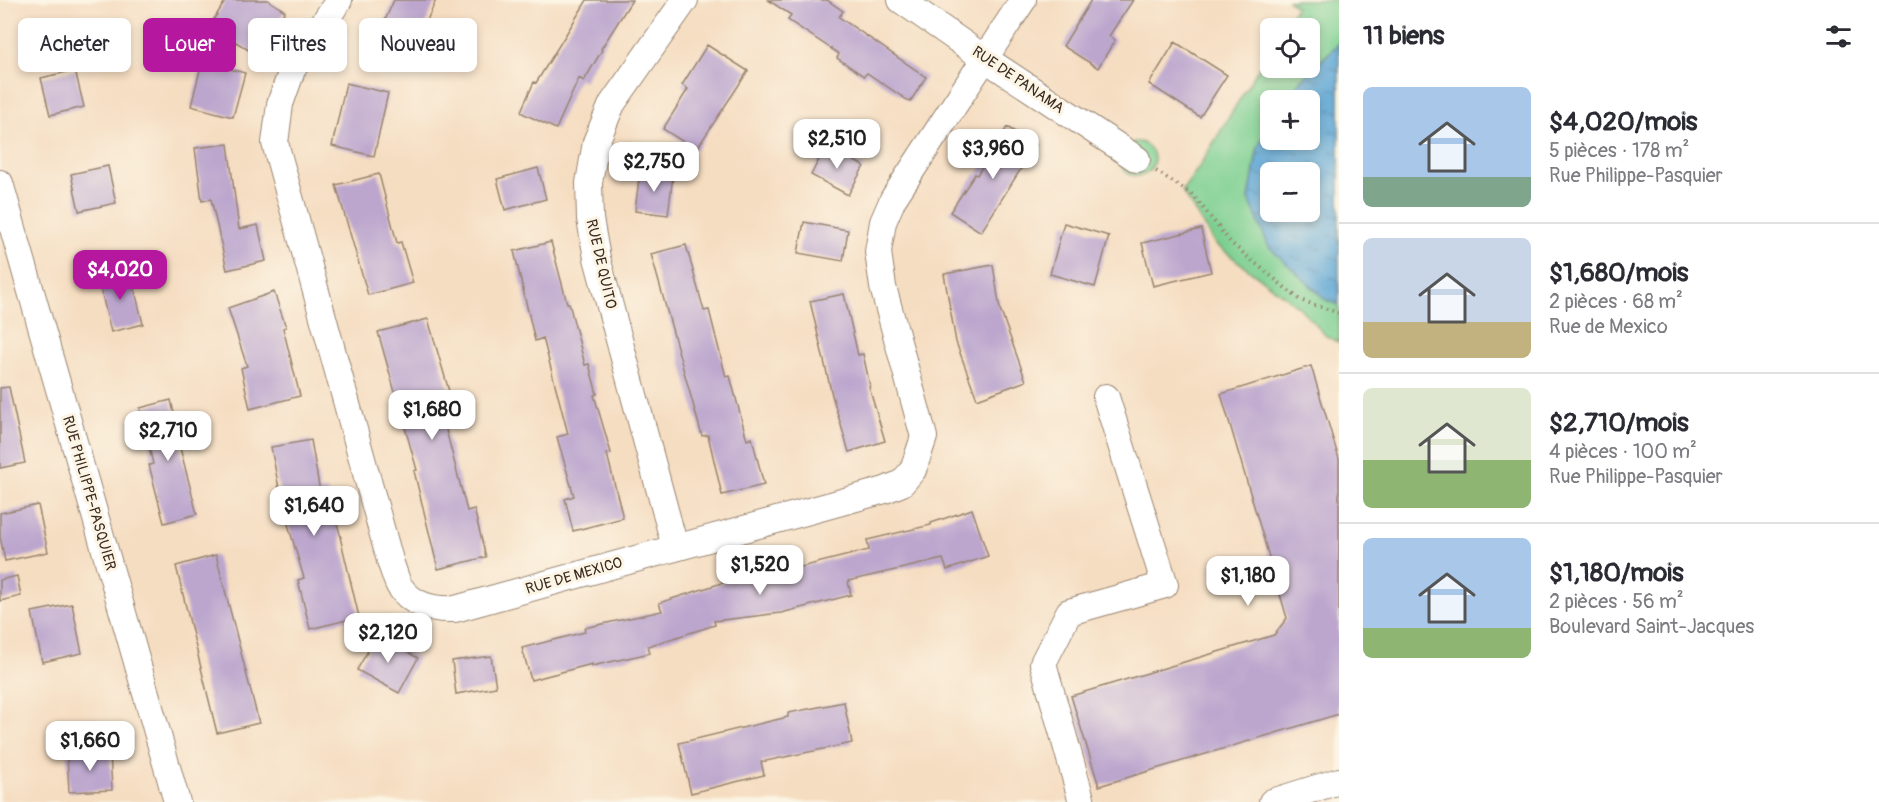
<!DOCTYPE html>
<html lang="fr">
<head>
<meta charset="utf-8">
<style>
  :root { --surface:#fff; --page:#f7f7f7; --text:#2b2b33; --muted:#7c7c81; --line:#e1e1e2; --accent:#b5179e }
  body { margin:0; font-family:Pangolin,sans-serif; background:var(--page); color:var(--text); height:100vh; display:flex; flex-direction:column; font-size:22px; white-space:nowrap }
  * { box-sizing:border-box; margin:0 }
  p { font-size:20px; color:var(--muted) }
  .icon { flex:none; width:33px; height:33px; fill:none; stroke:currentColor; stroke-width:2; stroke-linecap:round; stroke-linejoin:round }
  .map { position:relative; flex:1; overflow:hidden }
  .panel { display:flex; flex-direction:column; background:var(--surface); width:540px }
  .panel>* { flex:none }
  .banner { position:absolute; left:18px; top:18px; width:570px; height:54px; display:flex; gap:12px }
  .controls { position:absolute; left:1260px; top:18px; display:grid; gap:12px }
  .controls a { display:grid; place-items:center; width:60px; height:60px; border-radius:9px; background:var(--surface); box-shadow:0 3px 9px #0003; font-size:30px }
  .price { position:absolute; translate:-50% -51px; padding:0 14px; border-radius:12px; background:#fff; color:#222; font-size:20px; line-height:39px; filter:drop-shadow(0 2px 3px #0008) }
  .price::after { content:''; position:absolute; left:50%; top:36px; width:18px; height:14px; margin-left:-9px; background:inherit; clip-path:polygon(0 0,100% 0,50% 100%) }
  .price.current { background:var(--accent); color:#fff }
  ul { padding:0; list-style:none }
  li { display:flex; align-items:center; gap:18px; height:150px; padding:0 24px }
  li+li { border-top:2px solid var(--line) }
  li span { display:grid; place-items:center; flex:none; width:168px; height:120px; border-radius:9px; color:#555 }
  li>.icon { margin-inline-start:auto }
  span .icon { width:72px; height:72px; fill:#fffc; stroke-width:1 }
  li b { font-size:26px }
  h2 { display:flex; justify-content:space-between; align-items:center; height:72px; padding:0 24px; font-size:26px }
  .tag { padding:0 21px; border-radius:9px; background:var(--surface); box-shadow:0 3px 9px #0003; font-size:21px; line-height:54px }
  .tag.current { background:var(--accent); color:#fff }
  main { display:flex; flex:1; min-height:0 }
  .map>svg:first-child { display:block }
</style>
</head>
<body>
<main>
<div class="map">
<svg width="1339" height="802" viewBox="0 0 1339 802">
  <defs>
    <pattern id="water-ripples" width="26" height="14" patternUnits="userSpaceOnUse" patternTransform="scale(1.5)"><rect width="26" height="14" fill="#5fa7d6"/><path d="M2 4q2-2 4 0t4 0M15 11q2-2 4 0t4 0" fill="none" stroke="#5088ad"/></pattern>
  </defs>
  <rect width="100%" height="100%" fill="#fcf5e5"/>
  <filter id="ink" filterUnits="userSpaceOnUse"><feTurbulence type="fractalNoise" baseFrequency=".0167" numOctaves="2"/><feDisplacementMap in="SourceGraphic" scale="12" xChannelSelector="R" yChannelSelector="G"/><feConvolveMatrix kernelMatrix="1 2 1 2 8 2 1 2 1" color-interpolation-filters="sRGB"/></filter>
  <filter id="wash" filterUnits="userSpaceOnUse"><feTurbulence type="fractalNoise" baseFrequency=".008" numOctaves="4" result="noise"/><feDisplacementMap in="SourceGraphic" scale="24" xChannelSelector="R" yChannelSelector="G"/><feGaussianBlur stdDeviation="1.35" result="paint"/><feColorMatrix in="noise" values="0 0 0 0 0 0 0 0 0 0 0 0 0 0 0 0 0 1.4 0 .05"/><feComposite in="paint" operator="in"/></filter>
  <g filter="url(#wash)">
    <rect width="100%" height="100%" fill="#f5ddc1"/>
    <!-- green -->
    <path fill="#7ccf91" stroke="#5c7c58" stroke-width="1.5" d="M 1288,0 L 1339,0 L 1339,43 L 1291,91 L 1285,100 L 1270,100 L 1270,125 L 1258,147 L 1249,199 L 1326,300 L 1339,305 L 1339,343 L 1326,336 L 1300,308 L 1215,244 L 1182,191 L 1199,167 L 1270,49 L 1270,68 L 1310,68 L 1310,28 L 1283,28 L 1296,7 Z
      M1120 159a17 17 0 1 1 34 0a17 17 0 1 1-34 0Z"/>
    <!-- water -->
    <path fill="url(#water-ripples)" stroke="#4d687a" stroke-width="1.5" fill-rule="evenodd" d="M 1339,43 L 1339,305 L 1326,300 L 1269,247 L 1249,199 L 1258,147 L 1270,125 L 1270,140 L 1310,140 L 1310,100 L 1285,100 L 1291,91 ZM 1270,172 L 1310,172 L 1310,212 L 1270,212 Z"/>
    <g id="blocks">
      <!-- building -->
      <path fill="#bca6ce" d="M 226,0 L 268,0 L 285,11 L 256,55 L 210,25 Z
        M 394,0 L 436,0 L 409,61 L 374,45 Z
        M 587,0 L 632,0 L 601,49 L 602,50 L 584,81 L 579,78 L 556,129 L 522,113 L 521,111 L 534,82 L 536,83 Z
        M 768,0 L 827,0 L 843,11 L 839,17 L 926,77 L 910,102 L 867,73 L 864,76 L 837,58 L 839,54 L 788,20 L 791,15 Z
        M 1091,0 L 1133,0 L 1109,36 L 1115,40 L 1098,68 L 1063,46 Z
        M 1175,42 L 1227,75 L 1200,117 L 1149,84 Z
        M 707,45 L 748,71 L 696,150 L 663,129 L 688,89 L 682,85 Z
        M 202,62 L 245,73 L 233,117 L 191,106 Z
        M 75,70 L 84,107 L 50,115 L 41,78 Z
        M 346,83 L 388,93 L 374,156 L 332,146 Z
        M 1007,127 L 1036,145 L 981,232 L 950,212 L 975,174 L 977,175 Z
        M 228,144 L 239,229 L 258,225 L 266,261 L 227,270 L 211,199 L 202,201 L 195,148 Z
        M 826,146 L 864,166 L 848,195 L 811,175 Z
        M 108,166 L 116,203 L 79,211 L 71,174 Z
        M 538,168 L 546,199 L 505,210 L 497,179 Z
        M 640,171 L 673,176 L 668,215 L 635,211 Z
        M 379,174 L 397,243 L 401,242 L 413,283 L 368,295 L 336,185 Z
        M 804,222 L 848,230 L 843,261 L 798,253 Z
        M 1064,223 L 1109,236 L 1095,287 L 1050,274 Z
        M 1201,229 L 1211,272 L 1153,286 L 1142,243 Z
        M 551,242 L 567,303 L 569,303 L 585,365 L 589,364 L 597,394 L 594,395 L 611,453 L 607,454 L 623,518 L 573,531 L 565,499 L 574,496 L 557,437 L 568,434 L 543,338 L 535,341 L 514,251 Z
        M 686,245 L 704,311 L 709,310 L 726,377 L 730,376 L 747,440 L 752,438 L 764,485 L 722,495 L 708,435 L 702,436 L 651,254 Z
        M 993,265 L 1000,309 L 1026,381 L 977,399 L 956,342 L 944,274 Z
        M 130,270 L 143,324 L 111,332 L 98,278 Z
        M 274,292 L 286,327 L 283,328 L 300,396 L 250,409 L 241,368 L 247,366 L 228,308 Z
        M 844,294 L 858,355 L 863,354 L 870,386 L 869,387 L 885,441 L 849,452 L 832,395 L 810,301 Z
        M 428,319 L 458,422 L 445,426 L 467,511 L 474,509 L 486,557 L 438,569 L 414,471 L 417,470 L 378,332 Z
        M 1311,366 L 1339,459 L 1339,714 L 1099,786 L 1071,696 L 1274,635 L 1287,618 L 1221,394 Z
        M 9,387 L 25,463 L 0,468 L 0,388 Z
        M 171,400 L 180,440 L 178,440 L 197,514 L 164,523 L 149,465 L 153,464 L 140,408 Z
        M 311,440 L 320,492 L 327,490 L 341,537 L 340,537 L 359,617 L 310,629 L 298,580 L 304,578 L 282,504 L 271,447 Z
        M 38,505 L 48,552 L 5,561 L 0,537 L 0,513 Z
        M 972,509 L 988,556 L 947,570 L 943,559 L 848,581 L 851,595 L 781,613 L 714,621 L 715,625 L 648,646 L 650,653 L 592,666 L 592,664 L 531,680 L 522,648 L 585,632 L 584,628 L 662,611 L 659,603 L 725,582 L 798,573 L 797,568 L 869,550 L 867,540 L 931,525 L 931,523 Z
        M 216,555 L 259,723 L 217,733 L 176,566 Z
        M 17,576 L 21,596 L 0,601 L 0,580 Z
        M 72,604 L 82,653 L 42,662 L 32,612 Z
        M 377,635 L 418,658 L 399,693 L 357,670 Z
        M 491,656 L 496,687 L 456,694 L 452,661 Z
        M 844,702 L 852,743 L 761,762 L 764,775 L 691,793 L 679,743 L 788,717 L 788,713 Z
        M 110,752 L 112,790 L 69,792 L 67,754 Z"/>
    </g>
  </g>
  <g filter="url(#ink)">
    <use href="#blocks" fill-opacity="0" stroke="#988470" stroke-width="1.5"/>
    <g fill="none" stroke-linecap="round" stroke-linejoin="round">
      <!-- minor casing -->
      <g stroke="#988470" stroke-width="28">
        <path id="minor" d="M 339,0 L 292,70 L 280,104 L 275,143 L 391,564 C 394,571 396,581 400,587 C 413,606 433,610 455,609 L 885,490 L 902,483 L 913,470 L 924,437 L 883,287 L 878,252 L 883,222 L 893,199 L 1023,0
          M 901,0 L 984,58 L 1137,159
          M 0,183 L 177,802
          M 675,547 L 597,258 L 590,219 L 589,183 L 596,142 L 612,104 L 685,0
          M 1082,802 L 1043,663 L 1069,612 L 1165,585 L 1106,397
          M 1272,802 L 1339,781"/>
      </g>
      <!-- path -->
      <path stroke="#988470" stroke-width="4" stroke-dasharray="1.5 4.5" stroke-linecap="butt" d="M 1156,171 L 1193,195 L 1231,243 L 1300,300 L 1339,313"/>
      <!-- minor -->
      <use href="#minor" stroke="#fff" stroke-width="26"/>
    </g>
  </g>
  <g text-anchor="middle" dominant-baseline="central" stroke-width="6" stroke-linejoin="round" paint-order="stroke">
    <!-- street labels -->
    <g font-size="15" fill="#3b2a1e" stroke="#fcf5e5">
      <text transform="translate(1018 80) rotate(34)">RUE DE PANAMA</text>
      <text transform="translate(601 264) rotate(77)">RUE DE QUITO</text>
      <text transform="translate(89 493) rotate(74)">RUE PHILIPPE-PASQUIER</text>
      <text transform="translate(574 576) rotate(-16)">RUE DE MEXICO</text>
    </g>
  </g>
</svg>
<div class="controls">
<a><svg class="icon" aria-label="locate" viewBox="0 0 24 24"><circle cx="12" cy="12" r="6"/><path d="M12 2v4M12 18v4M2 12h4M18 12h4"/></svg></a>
<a>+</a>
<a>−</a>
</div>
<b class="price" style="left:837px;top:170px">$2,510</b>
<b class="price" style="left:993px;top:180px">$3,960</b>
<b class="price" style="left:654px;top:193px">$2,750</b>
<b class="price current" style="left:120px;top:301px">$4,020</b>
<b class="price" style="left:432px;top:441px">$1,680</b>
<b class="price" style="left:168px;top:462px">$2,710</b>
<b class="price" style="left:314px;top:537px">$1,640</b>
<b class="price" style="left:760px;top:596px">$1,520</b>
<b class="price" style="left:1248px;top:607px">$1,180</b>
<b class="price" style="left:388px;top:664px">$2,120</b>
<b class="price" style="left:90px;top:772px">$1,660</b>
<div class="banner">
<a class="tag">Acheter</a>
<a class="tag current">Louer</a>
<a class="tag">Filtres</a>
<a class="tag">Nouveau</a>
</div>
</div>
<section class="panel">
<h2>11 biens<svg class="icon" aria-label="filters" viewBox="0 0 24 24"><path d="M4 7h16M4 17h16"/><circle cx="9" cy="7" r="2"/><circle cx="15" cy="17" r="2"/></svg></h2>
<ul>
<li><span style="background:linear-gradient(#a9c7e8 75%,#7fa58c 0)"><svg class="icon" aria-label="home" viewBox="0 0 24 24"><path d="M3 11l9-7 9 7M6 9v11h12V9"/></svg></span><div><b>$4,020/mois</b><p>5 pièces · 178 m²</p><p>Rue Philippe-Pasquier</p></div></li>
<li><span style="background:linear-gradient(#c9d6e8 70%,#c2b280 0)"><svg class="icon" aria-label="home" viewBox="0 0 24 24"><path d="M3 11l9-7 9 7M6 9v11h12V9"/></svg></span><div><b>$1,680/mois</b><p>2 pièces · 68 m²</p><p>Rue de Mexico</p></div></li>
<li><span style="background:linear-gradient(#dfe7d0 60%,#8fb573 0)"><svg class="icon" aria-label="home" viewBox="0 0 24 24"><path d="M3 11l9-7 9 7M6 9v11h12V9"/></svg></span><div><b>$2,710/mois</b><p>4 pièces · 100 m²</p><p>Rue Philippe-Pasquier</p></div></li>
<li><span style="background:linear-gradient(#a9c7e8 75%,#8fb573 0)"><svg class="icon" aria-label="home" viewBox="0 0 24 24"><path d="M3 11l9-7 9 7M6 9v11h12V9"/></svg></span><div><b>$1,180/mois</b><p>2 pièces · 56 m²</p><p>Boulevard Saint-Jacques</p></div></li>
</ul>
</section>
</main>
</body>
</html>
